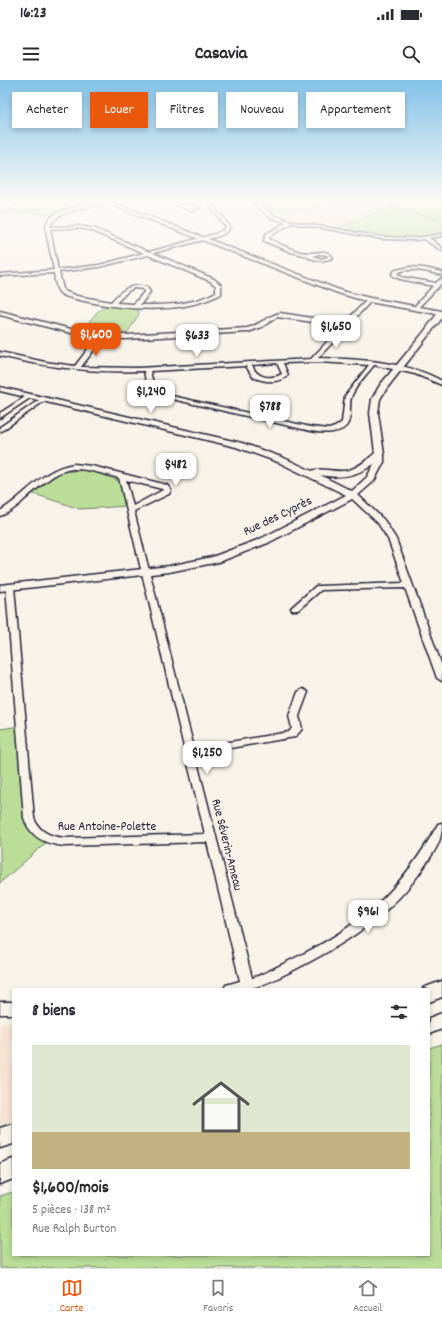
<!DOCTYPE html>
<html lang="fr">
<head>
<meta charset="utf-8">
<style>
  :root { --surface:#fff; --page:#f2f2f3; --text:#2b2b33; --muted:#7c7c81; --line:#e1e1e2; --accent:#ea580c }
  body { margin:0; font-family:Dekko,sans-serif; background:var(--page); color:var(--text); height:100vh; display:flex; flex-direction:column; font-size:15px; white-space:nowrap }
  * { box-sizing:border-box; margin:0 }
  p { font-size:13px; color:var(--muted) }
  .icon { flex:none; width:22px; height:22px; fill:none; stroke:currentColor; stroke-width:2; stroke-linecap:round; stroke-linejoin:round }
  .map { position:relative; flex:1; overflow:hidden }
  .side { position:absolute; left:12px; top:908px; width:418px; height:268px; display:flex; flex-direction:column; background:var(--surface); border-radius:0px; box-shadow:0 2px 6px #0003 }
  .side>* { flex:none }
  .banner { position:absolute; left:12px; top:12px; width:418px; height:36px; display:flex; gap:8px }
  .price { position:absolute; translate:-50% -34px; padding:0 9px; border-radius:8px; background:#fff; color:#222; font-size:13px; line-height:26px; filter:drop-shadow(0 1px 2px #0008) }
  .price::after { content:''; position:absolute; left:50%; top:24px; width:12px; height:9px; margin-left:-6px; background:inherit; clip-path:polygon(0 0,100% 0,50% 100%) }
  .price.on { background:var(--accent); color:#fff }
  ul { padding:0; list-style:none }
  li { display:grid; align-content:center; gap:8px; height:212px; padding:0 20px }
  li span { display:grid; place-items:center; height:124px; border-radius:0px; color:#555 }
  li>.icon { margin-inline-start:auto }
  span .icon { width:72px; height:72px; fill:#fffc; stroke-width:1 }
  li b { font-size:17px }
  h2 { display:flex; justify-content:space-between; align-items:center; height:48px; padding:0 20px; font-size:17px }
  .chip { padding:0 14px; border-radius:0px; background:var(--surface); box-shadow:0 2px 6px #0003; font-size:14px; line-height:36px }
  .chip.on { background:var(--accent); color:#fff }
  .status { display:flex; justify-content:space-between; align-items:center; height:28px; padding:0 20px; background:var(--surface); direction:ltr }
  .status svg { height:11px; fill:currentColor }
  header { display:flex; justify-content:space-between; align-items:center; height:52px; padding:0 20px; background:var(--surface); font-size:18px; font-weight:700 }
  .menu { display:flex; justify-content:space-around; align-items:center; height:56px; border-top:1px solid var(--line); background:var(--surface); font-size:11px; color:var(--muted) }
  .menu a { display:grid; justify-items:center; gap:2px }
  .menu .on { color:var(--accent) }
  .map>svg:first-child { display:block }
</style>
</head>
<body>
<div class="status"><b>16:23</b><svg viewBox="0 0 49 12"><path d="M0 12V9h3v3zM5 12V6h3v6zM10 12V3h3v9zM15 12V0h3v12zM26 1h20v11H26zM47 4h2v5h-2z"/></svg></div>
<header><svg class="icon" aria-label="menu" viewBox="0 0 24 24"><path d="M4 6h16M4 12h16M4 18h16"/></svg>Casavia<svg class="icon" aria-label="search" viewBox="0 0 24 24"><circle cx="10" cy="10" r="6"/><path d="M15 15l6 6"/></svg></header>
<div class="map">
<svg width="442" height="1188" viewBox="0 0 442 1188">
  <rect width="100%" height="100%" fill="#f7f3e8"/>
  <filter id="ink" filterUnits="userSpaceOnUse"><feTurbulence type="fractalNoise" baseFrequency=".025" numOctaves="2"/><feDisplacementMap in="SourceGraphic" scale="8" xChannelSelector="R" yChannelSelector="G"/><feConvolveMatrix kernelMatrix="1 2 1 2 8 2 1 2 1" color-interpolation-filters="sRGB"/></filter>
  <g filter="url(#ink)">
    <!-- built -->
    <path fill="#f4e3d2" d="M 342,120 L 350,120 L 384,129 L 333,148 L 286,139 L 274,135 L 290,129 L 309,131 Z
      M 13,943 L 13,1044 L 0,1049 L 0,944 Z"/>
    <!-- green -->
    <path fill="#badd97" stroke="#6e8069" d="M 26,120 L 53,120 L 77,128 L 55,135 L 24,132 L 0,134 L 12,130 L 8,128 Z
      M 262,120 L 338,120 L 309,130 L 289,128 L 274,133 L 266,126 Z
      M 360,120 L 442,120 L 442,140 L 369,121 Z
      M 390,128 L 442,141 L 442,154 L 424,159 L 391,159 L 336,148 Z
      M 106,226 L 138,229 L 139,234 L 126,255 L 81,251 L 97,232 Z
      M 89,390 L 125,403 L 128,426 L 80,429 L 31,413 L 59,392 Z
      M 20,646 L 26,738 L 48,761 L 0,803 L 0,649 Z
      M 442,964 L 442,1188 L 0,1188 L 0,1116 L 13,1112 L 13,1175 L 429,1175 L 429,968 Z"/>
    <g fill="none" stroke-linecap="round" stroke-linejoin="round">
      <!-- minor casing -->
      <g stroke="#22223b" stroke-width="3">
        <path id="minor" d="M 160,120 L 166,120 L 185,126 L 195,125 L 200,128 L 192,131 Z
          M 210,120 L 214,120 L 212,123 L 230,147 L 227,152 L 219,156 L 153,173 L 214,199 L 221,205 L 221,214 C 182,235 124,230 84,221 C 77,219 66,218 60,213 C 55,209 55,198 54,193 L 0,196 L 0,194 L 54,190 L 46,151 C 46,147 46,143 49,139 C 59,129 95,121 108,121 L 108,123 C 94,126 54,130 50,147 L 78,146 L 93,148 L 149,172 L 215,154 L 223,150 L 226,147 L 208,123 ZM 78,148 L 90,150 L 144,173 L 99,185 L 58,190 L 50,149 ZM 148,175 L 210,201 L 216,206 L 216,212 C 193,225 168,225 142,225 L 140,225 L 150,212 L 147,207 C 130,203 122,210 111,222 L 77,216 L 64,211 L 63,209 L 59,192 L 99,187 ZM 134,208 L 143,209 L 144,212 L 134,224 L 116,223 L 128,211 Z
          M 250,120 L 254,120 L 274,136 L 295,142 L 383,157 L 416,158 L 442,154 L 442,156 L 429,158 L 442,168 L 442,171 L 424,159 L 416,160 L 383,159 L 292,143 L 270,156 L 269,159 C 281,164 297,174 311,173 C 321,173 326,168 333,178 L 321,181 L 309,178 L 308,176 L 291,172 L 264,161 L 266,154 L 287,142 L 270,138 ZM 319,174 L 327,175 L 328,177 L 321,179 L 313,176 Z
          M 410,187 L 424,188 L 442,192 L 442,195 C 429,192 409,186 397,193 L 401,197 L 436,203 L 442,198 L 442,202 L 439,206 L 416,230 L 414,229 L 414,227 L 433,206 L 400,199 L 393,196 L 392,193 L 396,190 Z
          M 369,218 L 371,219 L 371,221 L 318,278 C 357,279 407,281 442,301 L 442,305 L 415,294 L 374,285 C 367,294 357,304 352,315 C 348,323 352,334 348,343 C 343,355 321,353 311,351 L 159,316 C 148,311 146,303 144,291 C 95,293 48,288 0,276 L 0,272 L 45,282 L 75,286 L 97,257 L 75,254 L 0,235 L 0,231 L 75,250 L 101,254 L 126,255 L 247,248 C 259,245 268,236 280,233 L 344,243 ZM 277,237 L 342,246 L 311,279 L 138,288 L 81,287 L 103,258 L 126,259 L 248,252 L 262,247 ZM 318,282 L 369,285 L 345,316 L 342,342 L 335,347 L 329,349 L 311,347 L 163,314 L 154,307 L 150,291 L 246,286 L 253,297 C 263,302 279,304 288,295 L 283,283 ZM 277,283 L 282,294 C 271,300 256,298 252,285 Z
          M 28,315 L 33,316 L 0,338 L 0,333 Z
          M 42,318 L 47,319 L 0,352 L 0,347 Z
          M 74,384 L 92,386 L 167,405 L 171,410 L 169,414 L 134,431 L 194,668 L 289,652 L 292,648 L 289,636 L 298,612 L 303,609 L 308,612 L 299,636 L 302,649 L 295,657 L 195,674 L 252,898 C 266,894 280,885 293,879 C 361,846 402,810 438,744 L 442,743 C 442,763 435,770 424,787 C 391,836 342,866 290,892 C 277,898 265,905 251,908 C 243,910 233,909 224,909 L 226,905 L 240,901 L 207,762 L 64,766 C 45,764 30,757 24,738 L 6,507 L 10,505 L 14,507 L 34,738 C 39,752 50,756 64,758 L 205,754 L 119,398 C 67,384 66,383 25,419 C 18,426 10,433 0,436 L 0,431 C 27,415 41,389 74,384 ZM 126,400 L 162,409 L 163,410 L 133,426 Z
          M 350,413 L 356,413 L 384,440 L 396,459 L 442,586 L 442,601 L 437,598 L 405,508 L 321,510 L 298,530 L 292,530 L 291,528 L 316,506 L 319,506 L 404,503 L 388,459 L 378,443 L 350,417 Z
          M 0,922 L 13,922 L 13,934 L 0,934 Z"/>
      </g>
      <!-- tertiary casing -->
      <g stroke="#22223b" stroke-width="3">
        <path id="tertiary" d="M 99,120 L 107,120 L 342,211 L 370,218 L 442,231 L 442,238 L 387,308 L 380,319 L 378,333 L 384,374 L 384,382 L 374,401 L 356,417 L 268,463 L 219,482 L 169,492 L 0,511 L 0,505 L 169,486 L 212,477 L 260,459 L 346,415 L 278,382 L 236,367 L 0,311 L 0,307 L 242,363 L 284,378 L 312,391 C 318,387 334,392 343,391 C 355,390 366,381 375,373 L 370,333 L 372,319 L 380,305 L 424,252 L 437,234 L 369,222 L 338,213 ZM 374,384 L 367,397 L 352,411 L 320,395 C 340,399 357,396 374,384 Z"/>
      </g>
      <!-- secondary casing -->
      <g stroke="#22223b" stroke-width="3">
        <path id="secondary" d="M 442,901 L 442,917 L 429,922 L 429,909 L 423,908 Z
          M 442,933 L 442,949 L 429,954 L 429,938 Z
          M 13,1044 L 13,1064 L 0,1068 L 0,1048 Z
          M 13,1079 L 13,1099 L 0,1104 L 0,1084 Z"/>
      </g>
      <!-- minor -->
      <use href="#minor" fill="#f7f3e8" fill-rule="evenodd"/>
      <!-- tertiary -->
      <use href="#tertiary" fill="#f7f3e8" fill-rule="evenodd"/>
      <!-- secondary -->
      <use href="#secondary" fill="#f7f3e8" fill-rule="evenodd"/>
    </g>
  </g>
  <!-- sky -->
  <linearGradient id="sky" x2="0" y2="1"><stop stop-color="#83c2e9"/><stop offset="0.42" stop-color="#fbfaf5"/><stop offset="1" stop-color="#fbfaf5" stop-opacity="0"/></linearGradient>
  <rect width="442" height="286" fill="url(#sky)"/>
  <g text-anchor="middle" dominant-baseline="central" stroke-width="4" stroke-linejoin="round" paint-order="stroke">
    <!-- street labels -->
    <g font-size="13" fill="#22223b" stroke="#f7f3e8">
      <text transform="translate(278 437) rotate(-26)">Rue des Cyprès</text>
      <text x="107" y="747">Rue Antoine-Polette</text>
      <text transform="translate(226 765) rotate(76)">Rue Séverin-Ameau</text>
    </g>
  </g>
</svg>
<b class="price" style="left:336px;top:269px">$1,650</b>
<b class="price on" style="left:96px;top:277px">$1,600</b>
<b class="price" style="left:197px;top:278px">$633</b>
<b class="price" style="left:151px;top:334px">$1,240</b>
<b class="price" style="left:270px;top:349px">$788</b>
<b class="price" style="left:176px;top:407px">$482</b>
<b class="price" style="left:207px;top:695px">$1,250</b>
<b class="price" style="left:368px;top:854px">$961</b>
<div class="banner">
<a class="chip">Acheter</a>
<a class="chip on">Louer</a>
<a class="chip">Filtres</a>
<a class="chip">Nouveau</a>
<a class="chip">Appartement</a>
</div>
<section class="side">
<h2>8 biens<svg class="icon" aria-label="filters" viewBox="0 0 24 24"><path d="M4 7h16M4 17h16"/><circle cx="9" cy="7" r="2"/><circle cx="15" cy="17" r="2"/></svg></h2>
<ul>
<li><span style="background:linear-gradient(#dfe7d0 70%,#c2b280 0)"><svg class="icon" aria-label="home" viewBox="0 0 24 24"><path d="M3 11l9-7 9 7M6 9v11h12V9"/></svg></span><div><b>$1,600/mois</b><p>5 pièces · 138 m²</p><p>Rue Ralph Burton</p></div></li>
</ul>
</section>
</div>
<nav class="menu">
<a class="on"><svg class="icon" aria-label="map" viewBox="0 0 24 24"><path d="M3 6l6-2 6 2 6-2v14l-6 2-6-2-6 2zM9 4v14M15 6v14"/></svg>Carte</a>
<a><svg class="icon" aria-label="saved" viewBox="0 0 24 24"><path d="M7 4h10v16l-5-4-5 4z"/></svg>Favoris</a>
<a><svg class="icon" aria-label="home" viewBox="0 0 24 24"><path d="M3 11l9-7 9 7M6 9v11h12V9"/></svg>Accueil</a>
</nav>
</body>
</html>
